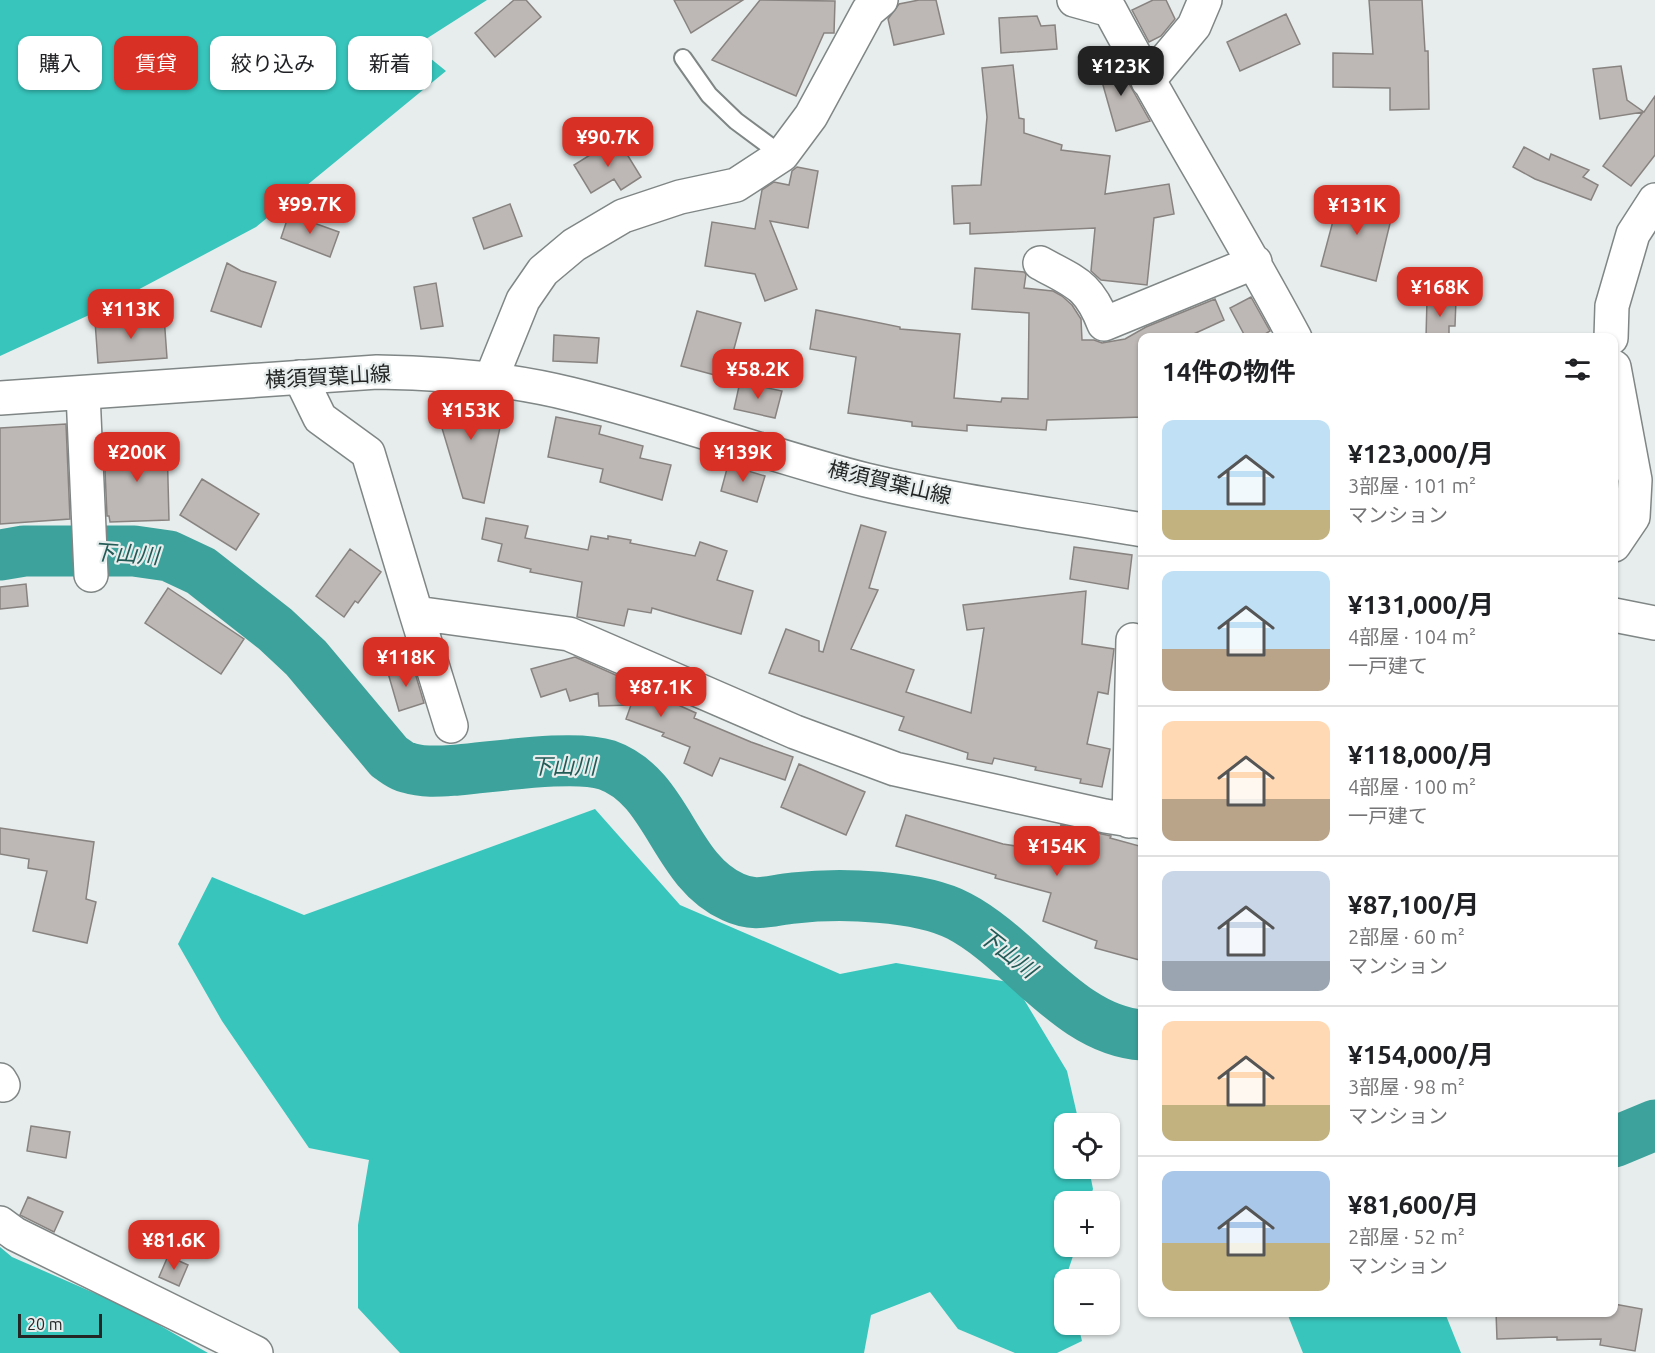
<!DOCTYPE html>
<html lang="ja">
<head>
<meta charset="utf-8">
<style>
  :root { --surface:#fff; --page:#f6f6f6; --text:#202124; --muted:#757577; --line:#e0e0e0; --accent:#d93025 }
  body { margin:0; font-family:Ubuntu,"Noto Sans JP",sans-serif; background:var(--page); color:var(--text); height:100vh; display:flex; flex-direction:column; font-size:22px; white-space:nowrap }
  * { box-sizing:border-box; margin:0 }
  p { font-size:20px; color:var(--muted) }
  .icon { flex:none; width:33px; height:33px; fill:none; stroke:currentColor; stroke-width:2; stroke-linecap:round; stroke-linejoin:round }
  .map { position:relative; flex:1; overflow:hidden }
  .panel { position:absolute; left:1138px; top:333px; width:480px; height:984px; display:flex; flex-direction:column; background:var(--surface); border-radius:12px; box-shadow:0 2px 4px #0004 }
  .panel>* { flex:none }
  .hud { position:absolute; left:18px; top:36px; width:570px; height:54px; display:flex; gap:12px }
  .controls { position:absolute; left:1054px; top:1113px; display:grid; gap:12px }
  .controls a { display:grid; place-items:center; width:66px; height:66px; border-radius:12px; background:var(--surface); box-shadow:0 2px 4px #0004; font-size:30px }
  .scale { position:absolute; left:18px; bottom:15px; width:84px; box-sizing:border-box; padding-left:6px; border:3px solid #242626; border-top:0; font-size:16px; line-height:21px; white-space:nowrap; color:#242626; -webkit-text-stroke:4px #e6edec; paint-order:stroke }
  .price { position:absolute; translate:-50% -51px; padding:0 14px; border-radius:12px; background:var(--accent); color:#fff; font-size:20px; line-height:39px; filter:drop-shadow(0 2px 3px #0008) }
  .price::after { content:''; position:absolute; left:50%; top:36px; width:18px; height:14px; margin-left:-9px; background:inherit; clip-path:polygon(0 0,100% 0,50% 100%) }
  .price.current { background:#222; color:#fff }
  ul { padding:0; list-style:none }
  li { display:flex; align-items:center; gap:18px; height:150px; padding:0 24px }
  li+li { border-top:2px solid var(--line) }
  li span { display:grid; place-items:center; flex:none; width:168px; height:120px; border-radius:12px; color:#555 }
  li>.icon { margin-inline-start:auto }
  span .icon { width:72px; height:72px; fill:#fffc; stroke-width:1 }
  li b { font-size:26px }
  h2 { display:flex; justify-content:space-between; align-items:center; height:72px; padding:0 24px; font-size:26px }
  .chip { padding:0 21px; border-radius:12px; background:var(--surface); box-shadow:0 2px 4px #0004; font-size:21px; line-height:54px }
  .chip.current { background:var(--accent); color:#fff }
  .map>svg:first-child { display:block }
</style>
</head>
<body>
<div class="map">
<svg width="1655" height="1353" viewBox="0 0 1655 1353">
  <rect width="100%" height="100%" fill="#e6edec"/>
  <!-- forest -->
  <path fill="#37c5bc" d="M 0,0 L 487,0 L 415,46 L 446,71 L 256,227 L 100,310 L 0,356 Z
    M 595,809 L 680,905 L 840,974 L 896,963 L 1014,983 L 1067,1071 L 1079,1123 L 1065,1124 L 1065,1168 L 1089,1169 L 1093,1189 L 1089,1201 L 1065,1202 L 1065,1246 L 1076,1247 L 1065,1280 L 1065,1324 L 1078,1325 L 1082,1341 L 1057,1353 L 1015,1353 L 958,1329 L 930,1292 L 871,1315 L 864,1353 L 400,1353 L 358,1308 L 358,1225 L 369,1160 L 309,1148 L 222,1021 L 178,944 L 212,877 L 304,915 Z
    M 0,1247 L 12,1257 L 131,1309 L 208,1353 L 0,1353 Z
    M 1287,1313 L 1445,1313 L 1461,1353 L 1303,1353 Z"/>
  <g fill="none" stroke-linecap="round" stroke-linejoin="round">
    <!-- river -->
    <path stroke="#3ca29b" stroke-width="51" d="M 0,555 L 24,551 L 134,551 L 169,556 L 201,571 L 275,629 L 306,658 L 389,757 C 395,761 402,767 409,768 C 425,773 442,771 458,770 C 495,767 574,754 607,765 C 669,787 673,870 733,897 C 756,908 771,900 794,898 C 840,893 919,895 959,916 C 1021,948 1070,1031 1143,1035
      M 1614,1142 L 1655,1125"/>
  </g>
  <!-- building -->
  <path fill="#bdb8b5" stroke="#888380" stroke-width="1.5" d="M 514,0 L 526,0 L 541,17 L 495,57 L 475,33 Z
    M 674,0 L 743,0 L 691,33 Z
    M 760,0 L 835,1 L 834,33 L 824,33 L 796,96 L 712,60 Z
    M 919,0 L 936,0 L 944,34 L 894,45 L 888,19 L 899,4 Z
    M 1153,0 L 1166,0 L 1175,19 L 1161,36 L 1149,42 L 1132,10 Z
    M 1369,0 L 1422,0 L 1425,51 L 1428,51 L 1429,109 L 1390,110 L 1390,88 L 1333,87 L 1333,53 L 1373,54 Z
    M 1286,14 L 1300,44 L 1240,71 L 1227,42 Z
    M 1037,16 L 1041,26 L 1055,25 L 1057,49 L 1001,53 L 999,18 Z
    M 1114,57 L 1150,121 L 1116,131 L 1097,64 Z
    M 1013,65 L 1019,118 L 1024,119 L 1024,133 L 1062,145 L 1061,150 L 1110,156 L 1105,194 L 1169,184 L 1174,214 L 1154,218 L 1147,285 L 1101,280 L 1091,271 L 1095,228 L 970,234 L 970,223 L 954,224 L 952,186 L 981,185 L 987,117 L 982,68 Z
    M 1621,66 L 1627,100 L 1644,112 L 1655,96 L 1655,155 L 1631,186 L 1603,166 L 1643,112 L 1600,119 L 1593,69 Z
    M 617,138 L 641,177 L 621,190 L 614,179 L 591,193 L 574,165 Z
    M 1524,147 L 1549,160 L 1551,154 L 1589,170 L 1583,177 L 1598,185 L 1591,200 L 1535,179 L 1513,167 Z
    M 797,167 L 818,171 L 808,228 L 770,221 L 797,289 L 765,301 L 755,274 L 705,266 L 712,222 L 755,229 L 762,190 L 774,182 L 789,185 L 792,171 Z
    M 1335,192 L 1394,207 L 1376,281 L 1321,266 L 1333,221 L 1328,220 Z
    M 510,204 L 522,236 L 484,249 L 473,218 Z
    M 289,214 L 339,232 L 330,257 L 281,238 Z
    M 227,263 L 241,271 L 276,282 L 261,327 L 211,311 Z
    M 975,268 L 1024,272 L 1026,274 L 1024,288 L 1053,291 L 1062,296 L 1072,305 L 1081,319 L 1082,340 L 1094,340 L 1102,343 L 1125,339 L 1146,327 L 1215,299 L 1224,320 L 1185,338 L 1143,338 L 1143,417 L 1047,420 L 1046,430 L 967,425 L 967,431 L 912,426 L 912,422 L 848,413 L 856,357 L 810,349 L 816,310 L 900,327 L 900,329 L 960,334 L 954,398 L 1001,402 L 1002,398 L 1028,399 L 1029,313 L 972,309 Z
    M 436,283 L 443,326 L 421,329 L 414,287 Z
    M 1251,297 L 1270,331 L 1259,338 L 1246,338 L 1230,308 Z
    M 1427,299 L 1456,299 L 1455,326 L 1449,326 L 1449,338 L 1426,338 Z
    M 697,311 L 741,323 L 726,378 L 681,366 Z
    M 164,316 L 167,358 L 98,363 L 95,321 Z
    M 554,335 L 599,338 L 597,363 L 553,361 Z
    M 740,382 L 782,391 L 775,418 L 734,409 Z
    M 432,395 L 505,404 L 484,503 L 463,498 Z
    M 556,417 L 601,426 L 599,434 L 643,446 L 640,458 L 671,465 L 662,500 L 600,482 L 603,469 L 548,457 Z
    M 66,424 L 70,519 L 0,524 L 0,428 Z
    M 167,442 L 169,520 L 110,522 L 109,516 L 107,516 L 104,447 Z
    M 728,465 L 765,476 L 757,502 L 721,491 Z
    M 202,479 L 259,514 L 236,550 L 180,515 Z
    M 486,518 L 528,526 L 525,538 L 588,550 L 591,536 L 608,539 L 608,536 L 631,540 L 630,543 L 695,556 L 700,542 L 727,551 L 717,580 L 753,591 L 741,634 L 652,608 L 651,613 L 628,609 L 624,626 L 577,617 L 582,582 L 530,572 L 531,569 L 498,561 L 502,544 L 482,539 Z
    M 861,525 L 886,532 L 869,588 L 878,590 L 851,649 L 914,670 L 906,692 L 971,713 L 984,628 L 967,630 L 963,605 L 1086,591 L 1082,644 L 1114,649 L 1108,694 L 1098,692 L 1087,744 L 1110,749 L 1102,787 L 1080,783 L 1081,779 L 1035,770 L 1036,767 L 994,758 L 992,764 L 967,759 L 968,753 L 899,730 L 904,717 L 769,673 L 786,629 L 819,641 L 819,651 L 823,652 Z
    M 1074,547 L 1132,555 L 1128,589 L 1070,579 Z
    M 350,549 L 381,572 L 358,603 L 355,601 L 344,617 L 316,596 Z
    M 26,584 L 28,606 L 0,609 L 0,587 Z
    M 168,588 L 244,639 L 221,674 L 145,623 Z
    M 575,657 L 618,676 L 618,680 L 682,703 L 676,704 L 696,713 L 694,718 L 751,742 L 793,757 L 785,780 L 720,758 L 712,776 L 684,763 L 690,747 L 662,736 L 664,733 L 626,719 L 631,705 L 599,706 L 598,693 L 570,701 L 566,689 L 541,697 L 531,669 Z
    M 413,666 L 424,703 L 399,711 L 388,673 Z
    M 799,764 L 865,792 L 846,835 L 781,807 Z
    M 906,815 L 1003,844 L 1022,847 L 1025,839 L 1055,847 L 1061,825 L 1111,836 L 1110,838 L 1143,847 L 1143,961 L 1095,948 L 1097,941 L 1043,921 L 1051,893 L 995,878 L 996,875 L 896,846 Z
    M 0,828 L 94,842 L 86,899 L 96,902 L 87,943 L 33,931 L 47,871 L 28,868 L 29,859 L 0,854 Z
    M 31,1126 L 70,1132 L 66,1158 L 27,1151 Z
    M 28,1197 L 63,1212 L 54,1232 L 20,1215 Z
    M 168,1256 L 188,1265 L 179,1286 L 159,1277 Z
    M 1614,1304 L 1642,1309 L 1635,1351 L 1600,1345 L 1601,1339 L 1557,1340 L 1557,1337 L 1497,1339 L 1496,1312 L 1614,1312 Z"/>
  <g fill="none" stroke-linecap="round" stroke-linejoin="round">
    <!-- lane casing -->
    <g stroke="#7f8685" stroke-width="20">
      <path id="lane" d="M 683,58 L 709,95 L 736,121 L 782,155"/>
    </g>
    <!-- street casing -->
    <g stroke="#7f8685" stroke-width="36">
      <path id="street" d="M 1074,0 L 1110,10 C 1169,121 1236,227 1295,338
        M 1148,81 L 1194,26 L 1205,0
        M 1040,263 C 1076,283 1088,284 1104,324 L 1255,262
        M 1611,338 L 1612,306 L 1633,234 L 1655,200
        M 1614,367 L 1635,480 L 1633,517 L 1614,545
        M 300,377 L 320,418 L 368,453 L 416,613 L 569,634 L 795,732 L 895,769 L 1105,816 L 1143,822
        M 491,379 L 523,300 L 543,271 L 574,245 L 623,216 L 680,197 L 736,185 L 782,155 L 811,116 L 868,11 L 881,0
        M 83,393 L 91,575
        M 416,613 L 451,726
        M 1129,821 L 1133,640
        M 0,1080 L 3,1085
        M 0,1223 L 15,1234 L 256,1353"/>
    </g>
    <!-- primary casing -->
    <g stroke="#7f8685" stroke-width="36">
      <path id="primary" d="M 0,398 L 377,372 C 442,373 506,378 570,394 C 670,418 767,455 866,480 C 957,502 1051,514 1143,530
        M 1614,615 L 1655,623"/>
    </g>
    <!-- lane -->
    <use href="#lane" stroke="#fff" stroke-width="16"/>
    <!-- street -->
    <use href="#street" stroke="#fff" stroke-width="33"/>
    <!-- primary -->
    <use href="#primary" stroke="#fff" stroke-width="33"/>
  </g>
  <g text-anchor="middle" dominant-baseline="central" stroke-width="4.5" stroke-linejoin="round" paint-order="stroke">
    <!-- street labels -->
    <g font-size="21" fill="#242626" stroke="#e6edec">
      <text transform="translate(328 376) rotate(-3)">横須賀葉山線</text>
      <text transform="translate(890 482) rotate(13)">横須賀葉山線</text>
    </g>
    <!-- water labels -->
    <g font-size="22" font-style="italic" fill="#225a56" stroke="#e6edec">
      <text transform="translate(126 553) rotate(4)">下山川</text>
      <text x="563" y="765">下山川</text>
      <text transform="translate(1008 952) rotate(38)">下山川</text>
    </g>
  </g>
</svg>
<div class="controls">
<a><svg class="icon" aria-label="locate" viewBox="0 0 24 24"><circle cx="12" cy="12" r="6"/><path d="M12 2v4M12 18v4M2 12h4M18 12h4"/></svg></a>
<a>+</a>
<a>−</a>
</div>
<div class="scale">20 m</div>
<b class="price current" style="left:1121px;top:97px">¥123K</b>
<b class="price" style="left:608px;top:168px">¥90.7K</b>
<b class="price" style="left:310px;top:235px">¥99.7K</b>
<b class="price" style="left:1357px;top:236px">¥131K</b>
<b class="price" style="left:1440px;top:318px">¥168K</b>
<b class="price" style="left:131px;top:340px">¥113K</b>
<b class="price" style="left:758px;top:400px">¥58.2K</b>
<b class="price" style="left:471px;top:441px">¥153K</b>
<b class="price" style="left:137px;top:483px">¥200K</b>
<b class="price" style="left:743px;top:483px">¥139K</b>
<b class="price" style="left:406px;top:688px">¥118K</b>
<b class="price" style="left:661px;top:718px">¥87.1K</b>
<b class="price" style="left:1057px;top:877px">¥154K</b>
<b class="price" style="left:174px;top:1271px">¥81.6K</b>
<div class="hud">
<a class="chip">購入</a>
<a class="chip current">賃貸</a>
<a class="chip">絞り込み</a>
<a class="chip">新着</a>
</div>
<section class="panel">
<h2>14件の物件<svg class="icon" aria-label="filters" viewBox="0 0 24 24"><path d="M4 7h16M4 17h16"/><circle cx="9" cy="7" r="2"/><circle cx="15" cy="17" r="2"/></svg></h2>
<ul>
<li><span style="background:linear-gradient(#bfe0f5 75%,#c2b280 0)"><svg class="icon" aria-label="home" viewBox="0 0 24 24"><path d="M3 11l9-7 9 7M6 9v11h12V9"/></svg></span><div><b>¥123,000/月</b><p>3部屋 · 101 m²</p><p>マンション</p></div></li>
<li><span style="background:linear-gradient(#bfe0f5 65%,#b9a48a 0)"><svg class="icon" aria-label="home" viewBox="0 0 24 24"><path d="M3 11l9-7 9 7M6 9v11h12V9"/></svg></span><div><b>¥131,000/月</b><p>4部屋 · 104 m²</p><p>一戸建て</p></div></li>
<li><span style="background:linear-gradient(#ffd9b3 65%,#b9a48a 0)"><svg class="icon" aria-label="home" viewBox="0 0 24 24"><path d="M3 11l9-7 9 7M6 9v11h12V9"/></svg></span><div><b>¥118,000/月</b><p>4部屋 · 100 m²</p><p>一戸建て</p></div></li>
<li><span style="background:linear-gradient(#c9d6e8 75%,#9aa5b1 0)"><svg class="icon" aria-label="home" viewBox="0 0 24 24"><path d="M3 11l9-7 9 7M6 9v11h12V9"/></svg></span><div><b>¥87,100/月</b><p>2部屋 · 60 m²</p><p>マンション</p></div></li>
<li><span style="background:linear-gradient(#ffd9b3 70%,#c2b280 0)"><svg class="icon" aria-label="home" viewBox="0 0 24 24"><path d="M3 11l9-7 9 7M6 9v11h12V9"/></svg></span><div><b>¥154,000/月</b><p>3部屋 · 98 m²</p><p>マンション</p></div></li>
<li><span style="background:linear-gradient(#a9c7e8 60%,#c2b280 0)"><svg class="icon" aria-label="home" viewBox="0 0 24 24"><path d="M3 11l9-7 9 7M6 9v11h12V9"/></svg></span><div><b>¥81,600/月</b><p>2部屋 · 52 m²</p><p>マンション</p></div></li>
</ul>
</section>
</div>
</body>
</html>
